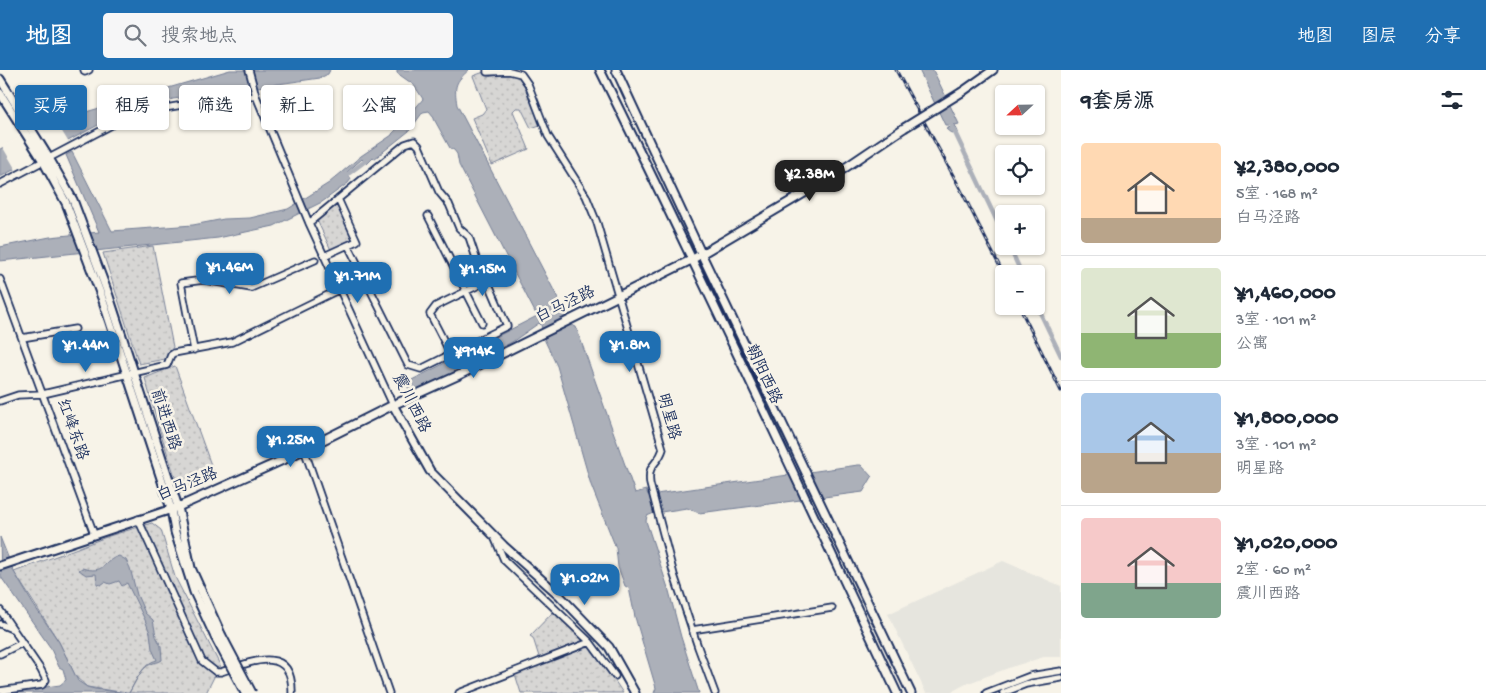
<!DOCTYPE html>
<html lang="zh">
<head>
<meta charset="utf-8">
<style>
  :root { --surface:#fff; --page:#f6f6f7; --text:#1f2937; --muted:#747a83; --line:#e0e1e3; --accent:#1f6fb2 }
  body { margin:0; font-family:"Gochi Hand","LXGW WenKai TC",sans-serif; background:var(--page); color:var(--text); height:100vh; display:flex; flex-direction:column; font-size:19px; white-space:nowrap }
  * { box-sizing:border-box; margin:0 }
  p { font-size:16px; color:var(--muted) }
  .icon { flex:none; width:28px; height:28px; fill:none; stroke:currentColor; stroke-width:2; stroke-linecap:round; stroke-linejoin:round }
  .map { position:relative; flex:1; overflow:hidden }
  .panel { display:flex; flex-direction:column; background:var(--surface); width:425px }
  .panel>* { flex:none }
  .guide { position:absolute; left:15px; top:15px; width:475px; height:45px; display:flex; gap:10px }
  .needle { width:32px; rotate:248deg }
  .tools { position:absolute; left:995px; top:15px; display:grid; gap:10px }
  .tools a { display:grid; place-items:center; width:50px; height:50px; border-radius:5px; background:var(--surface); box-shadow:0 1px 4px #0004; font-size:25px }
  .price { position:absolute; translate:-50% -42px; padding:0 11px; border-radius:10px; background:var(--accent); color:#fff; font-size:16px; line-height:32px; filter:drop-shadow(0 1px 2px #0008) }
  .price::after { content:''; position:absolute; left:50%; top:30px; width:15px; height:11px; margin-left:-8px; background:inherit; clip-path:polygon(0 0,100% 0,50% 100%) }
  .price.selected { background:#222; color:#fff }
  ul { padding:0; list-style:none }
  li { display:flex; align-items:center; gap:15px; height:125px; padding:0 20px }
  li+li { border-top:1px solid var(--line) }
  li span { display:grid; place-items:center; flex:none; width:140px; height:100px; border-radius:5px; color:#555 }
  li>.icon { margin-inline-start:auto }
  span .icon { width:60px; height:60px; fill:#fffc; stroke-width:1 }
  li b { font-size:21px }
  h2 { display:flex; justify-content:space-between; align-items:center; height:60px; padding:0 20px; font-size:21px }
  .tag { padding:0 18px; border-radius:5px; background:var(--surface); box-shadow:0 1px 4px #0004; font-size:18px; line-height:45px }
  .tag.selected { background:var(--accent); color:#fff }
  header { display:flex; align-items:center; gap:30px; box-sizing:border-box; height:70px; padding:0 25px; background:var(--accent); color:#fff }
  header strong { font-size:24px }
  nav { display:flex; gap:28px; margin-inline-start:auto; font-size:18px }
  .search { width:350px; height:45px; background:var(--page); display:flex; align-items:center; gap:12px; box-sizing:border-box; padding:0 18px; border-radius:5px; color:var(--muted); font-size:19px }
  main { display:flex; flex:1; min-height:0 }
  .map>svg:first-child { display:block }
</style>
</head>
<body>
<header>
<strong>地图</strong>
<div class="search"><svg class="icon" aria-label="search" viewBox="0 0 24 24"><circle cx="10" cy="10" r="6"/><path d="M15 15l6 6"/></svg>搜索地点</div>
<nav><a>地图</a><a>图层</a><a>分享</a></nav>
</header>
<main>
<div class="map">
<svg width="1061" height="623" viewBox="0 0 1061 623">
  <defs>
    <pattern id="park-dots" width="8" height="8" patternUnits="userSpaceOnUse" patternTransform="scale(1.25)"><rect width="8" height="8" fill="#d7d6d4"/><path d="M2 2h.1M6 6h.1" fill="none" stroke="#b8b8b8" stroke-width="1.8" stroke-linecap="round"/></pattern>
  </defs>
  <rect width="100%" height="100%" fill="#f7f3e8"/>
  <filter id="ink" filterUnits="userSpaceOnUse"><feTurbulence type="fractalNoise" baseFrequency=".02" numOctaves="2"/><feDisplacementMap in="SourceGraphic" scale="10" xChannelSelector="R" yChannelSelector="G"/><feConvolveMatrix kernelMatrix="1 2 1 2 8 2 1 2 1" color-interpolation-filters="sRGB"/></filter>
  <g filter="url(#ink)">
    <!-- built -->
    <path fill="#e6e5de" d="M 1003,491 L 1061,516 L 1061,587 L 1044,587 L 1011,597 L 966,614 L 949,623 L 926,623 L 888,544 Z"/>
    <!-- park -->
    <path fill="url(#park-dots)" stroke="#798299" d="M 484,2 L 488,7 C 497,5 506,2 516,5 C 526,8 536,44 540,55 L 531,58 L 521,38 L 516,38 L 513,41 L 529,79 L 492,95 L 472,48 L 482,44 L 486,39 L 473,6 Z
      M 336,133 L 353,169 L 331,180 L 317,150 Z
      M 153,176 L 173,277 L 165,289 L 139,294 L 103,183 Z
      M 175,296 L 215,406 L 180,422 L 159,358 L 145,308 Z
      M 152,453 L 161,460 L 175,507 L 220,595 L 206,623 L 127,623 L 87,617 L 76,607 L 59,572 L 14,502 L 109,466 Z
      M 555,540 L 587,570 L 540,590 L 533,568 L 530,566 Z
      M 590,574 L 623,623 L 521,623 L 515,604 Z"/>
    <!-- water -->
    <path fill="#acb0b9" stroke="#727c95" d="M 230,0 L 330,0 L 328,4 L 320,8 L 173,29 L 117,45 L 0,107 L 0,79 L 55,51 Z
      M 397,0 L 469,0 C 455,12 454,16 457,35 L 572,255 L 576,257 L 635,423 L 646,420 L 648,425 L 650,425 L 657,447 L 654,443 L 647,446 L 646,451 L 669,521 L 681,567 L 699,623 L 654,623 L 656,618 L 635,547 L 629,518 L 625,516 L 618,497 L 616,478 L 591,415 L 557,296 L 545,271 L 541,255 L 539,253 L 512,272 L 412,325 L 406,313 L 537,246 L 459,95 L 457,84 L 454,80 L 450,78 L 434,49 L 434,47 L 429,41 L 423,42 L 409,61 L 374,89 L 373,88 L 367,94 L 362,89 L 347,102 L 351,109 L 348,113 L 322,132 L 274,156 L 218,168 L 0,191 L 0,177 L 50,167 L 99,162 L 66,85 L 72,82 L 112,161 L 193,155 L 224,149 L 250,148 L 288,139 L 329,113 L 361,86 L 392,65 L 392,64 L 403,53 L 423,29 L 414,15 L 397,3 Z
      M 919,0 L 933,0 L 959,54 L 955,55 L 958,62 L 952,64 L 946,59 L 955,55 L 945,55 Z
      M 858,395 L 861,395 L 872,407 L 863,422 L 699,443 L 687,438 L 661,442 L 656,424 Z
      M 0,467 L 14,502 L 33,534 L 59,572 L 78,611 L 87,617 L 95,619 L 125,623 L 4,623 L 60,615 L 66,610 L 63,599 L 59,597 L 50,577 L 1,507 Z
      M 119,486 L 126,490 L 130,498 L 137,525 L 145,543 L 153,550 L 156,566 L 161,576 L 162,590 C 158,593 155,592 151,594 C 141,597 134,615 129,623 C 136,611 143,593 157,590 L 152,579 L 150,563 L 145,550 L 127,513 L 122,516 L 119,511 L 110,514 L 105,512 L 101,515 L 97,514 L 96,504 L 86,505 L 79,500 L 82,498 C 106,505 102,491 119,486 Z"/>
    <!-- pier -->
    <path fill="#f7f3e8" d="M 55,50 L 69,73 L 16,100 L 2,76 Z"/>
    <g fill="none" stroke-linecap="round" stroke-linejoin="round">
      <!-- canal -->
      <path stroke="#acb0b9" stroke-width="4.5" d="M 949,50 L 1004,166
        M 344,107 L 368,89
        M 1009,176 L 1022,204
        M 1036,234 L 1061,286"/>
      <!-- minor casing -->
      <g stroke="#1b2f5e" stroke-width="9">
        <path id="minor" d="M 84,0 L 85,2 L 89,0
          M 249,0 L 256,26 L 309,153 L 393,335
          M 487,0 L 487,2 L 509,1 L 521,4 L 528,14 L 548,66 L 586,126 L 597,153 L 663,379 C 658,396 647,392 650,414 L 674,505 L 698,577 L 715,623
          M 0,114 L 123,49 C 166,34 212,32 256,26
          M 338,129 L 357,171 L 348,175
          M 428,146 L 482,253
          M 309,153 L 405,74 L 414,71 L 419,76 L 439,122 L 449,134 L 459,158 L 469,167 L 480,200 L 489,214 L 507,256 L 421,299 L 408,295 L 348,175 L 324,186
          M 0,209 L 94,464
          M 22,268 L 75,259
          M 447,277 L 430,244 L 436,236 L 487,211
          M 194,280 L 181,213 L 204,210 L 251,218 L 315,190
          M 0,331 L 18,325 L 43,324 L 167,295 L 171,285 L 174,283 L 232,272 L 340,219
          M 304,379 L 389,623
          M 138,449 L 202,591 L 216,602 L 221,602 C 250,592 293,573 292,623
          M 495,469 L 504,490 L 590,572 L 615,606
          M 0,540 L 41,600 L 46,610 L 42,615 L 0,621
          M 0,554 L 12,559
          M 692,560 L 832,538
          M 0,584 L 22,573
          M 459,623 L 590,572
          M 986,623 L 1030,606 L 1061,601
          M 1003,623 L 1026,614 L 1061,608"/>
      </g>
      <!-- major casing -->
      <g stroke="#1b2f5e" stroke-width="11">
        <path id="major" d="M 600,0 C 702,206 799,415 897,623
          M 616,0 L 701,183 L 911,623
          M 0,9 L 49,88 L 73,130 L 109,226 L 178,437 L 191,498 L 221,564
          M 962,22 L 993,0
          M 0,23 L 43,91 L 66,133 L 102,228 L 171,439 L 175,462 L 194,522 L 215,567
          M 393,335 L 430,401 L 504,476 L 560,526 L 609,577 L 635,623
          M 0,496 L 178,437 L 285,389 L 393,335 L 457,306 L 693,189 L 833,106 L 904,58"/>
      </g>
      <!-- minor -->
      <use href="#minor" stroke="#f7f3e8" stroke-width="5.5"/>
      <!-- major -->
      <use href="#major" stroke="#f7f3e8" stroke-width="7"/>
      <!-- rail casing -->
      <g stroke="#1b2f5e" stroke-width="3">
        <path id="rail" d="M 896,0 L 961,120 L 1004,205
          M 1019,236 L 1061,321"/>
      </g>
      <!-- rail -->
      <use href="#rail" stroke="#f7f3e8" stroke-width="1" stroke-dasharray="4" stroke-linecap="butt"/>
      <!-- major-bridge casing -->
      <g stroke="#1b2f5e" stroke-width="11" stroke-linecap="butt">
        <path id="major-bridge" d="M 904,58 L 962,22
          M 221,564 L 252,623
          M 215,567 L 245,623"/>
      </g>
      <!-- major-bridge -->
      <use href="#major-bridge" stroke="#f7f3e8" stroke-width="7"/>
    </g>
  </g>
  <g text-anchor="middle" dominant-baseline="central" stroke-width="5" stroke-linejoin="round" paint-order="stroke">
    <!-- street labels -->
    <g font-size="16" fill="#1b2f5e" stroke="#f7f3e8">
      <text transform="translate(566 236) rotate(-26)">白马泾路</text>
      <text transform="translate(762 305) rotate(65)">朝阳西路</text>
      <text transform="translate(410 334) rotate(63)">震川西路</text>
      <text transform="translate(667 347) rotate(75)">明星路</text>
      <text transform="translate(164 350) rotate(72)">前进西路</text>
      <text transform="translate(71 360) rotate(70)">红峰东路</text>
      <text transform="translate(188 416) rotate(-22)">白马泾路</text>
    </g>
  </g>
</svg>
<div class="tools">
<a><svg class="needle" viewBox="-14 -14 28 28"><path d="M0-13l5 13h-10z" fill="#e53935"/><path d="M0 13l5-13h-10z" fill="#747a83"/></svg></a>
<a><svg class="icon" aria-label="locate" viewBox="0 0 24 24"><circle cx="12" cy="12" r="6"/><path d="M12 2v4M12 18v4M2 12h4M18 12h4"/></svg></a>
<a>+</a>
<a>−</a>
</div>
<b class="price selected" style="left:810px;top:132px">¥2.38M</b>
<b class="price" style="left:230px;top:225px">¥1.46M</b>
<b class="price" style="left:483px;top:227px">¥1.15M</b>
<b class="price" style="left:358px;top:234px">¥1.71M</b>
<b class="price" style="left:86px;top:303px">¥1.44M</b>
<b class="price" style="left:630px;top:303px">¥1.8M</b>
<b class="price" style="left:474px;top:309px">¥914K</b>
<b class="price" style="left:291px;top:398px">¥1.25M</b>
<b class="price" style="left:585px;top:536px">¥1.02M</b>
<div class="guide">
<a class="tag selected">买房</a>
<a class="tag">租房</a>
<a class="tag">筛选</a>
<a class="tag">新上</a>
<a class="tag">公寓</a>
</div>
</div>
<section class="panel">
<h2>9套房源<svg class="icon" aria-label="filters" viewBox="0 0 24 24"><path d="M4 7h16M4 17h16"/><circle cx="9" cy="7" r="2"/><circle cx="15" cy="17" r="2"/></svg></h2>
<ul>
<li><span style="background:linear-gradient(#ffd9b3 75%,#b9a48a 0)"><svg class="icon" aria-label="home" viewBox="0 0 24 24"><path d="M3 11l9-7 9 7M6 9v11h12V9"/></svg></span><div><b>¥2,380,000</b><p>5室 · 168 m²</p><p>白马泾路</p></div></li>
<li><span style="background:linear-gradient(#dfe7d0 65%,#8fb573 0)"><svg class="icon" aria-label="home" viewBox="0 0 24 24"><path d="M3 11l9-7 9 7M6 9v11h12V9"/></svg></span><div><b>¥1,460,000</b><p>3室 · 101 m²</p><p>公寓</p></div></li>
<li><span style="background:linear-gradient(#a9c7e8 60%,#b9a48a 0)"><svg class="icon" aria-label="home" viewBox="0 0 24 24"><path d="M3 11l9-7 9 7M6 9v11h12V9"/></svg></span><div><b>¥1,800,000</b><p>3室 · 101 m²</p><p>明星路</p></div></li>
<li><span style="background:linear-gradient(#f6c9c9 65%,#7fa58c 0)"><svg class="icon" aria-label="home" viewBox="0 0 24 24"><path d="M3 11l9-7 9 7M6 9v11h12V9"/></svg></span><div><b>¥1,020,000</b><p>2室 · 60 m²</p><p>震川西路</p></div></li>
</ul>
</section>
</main>
</body>
</html>
